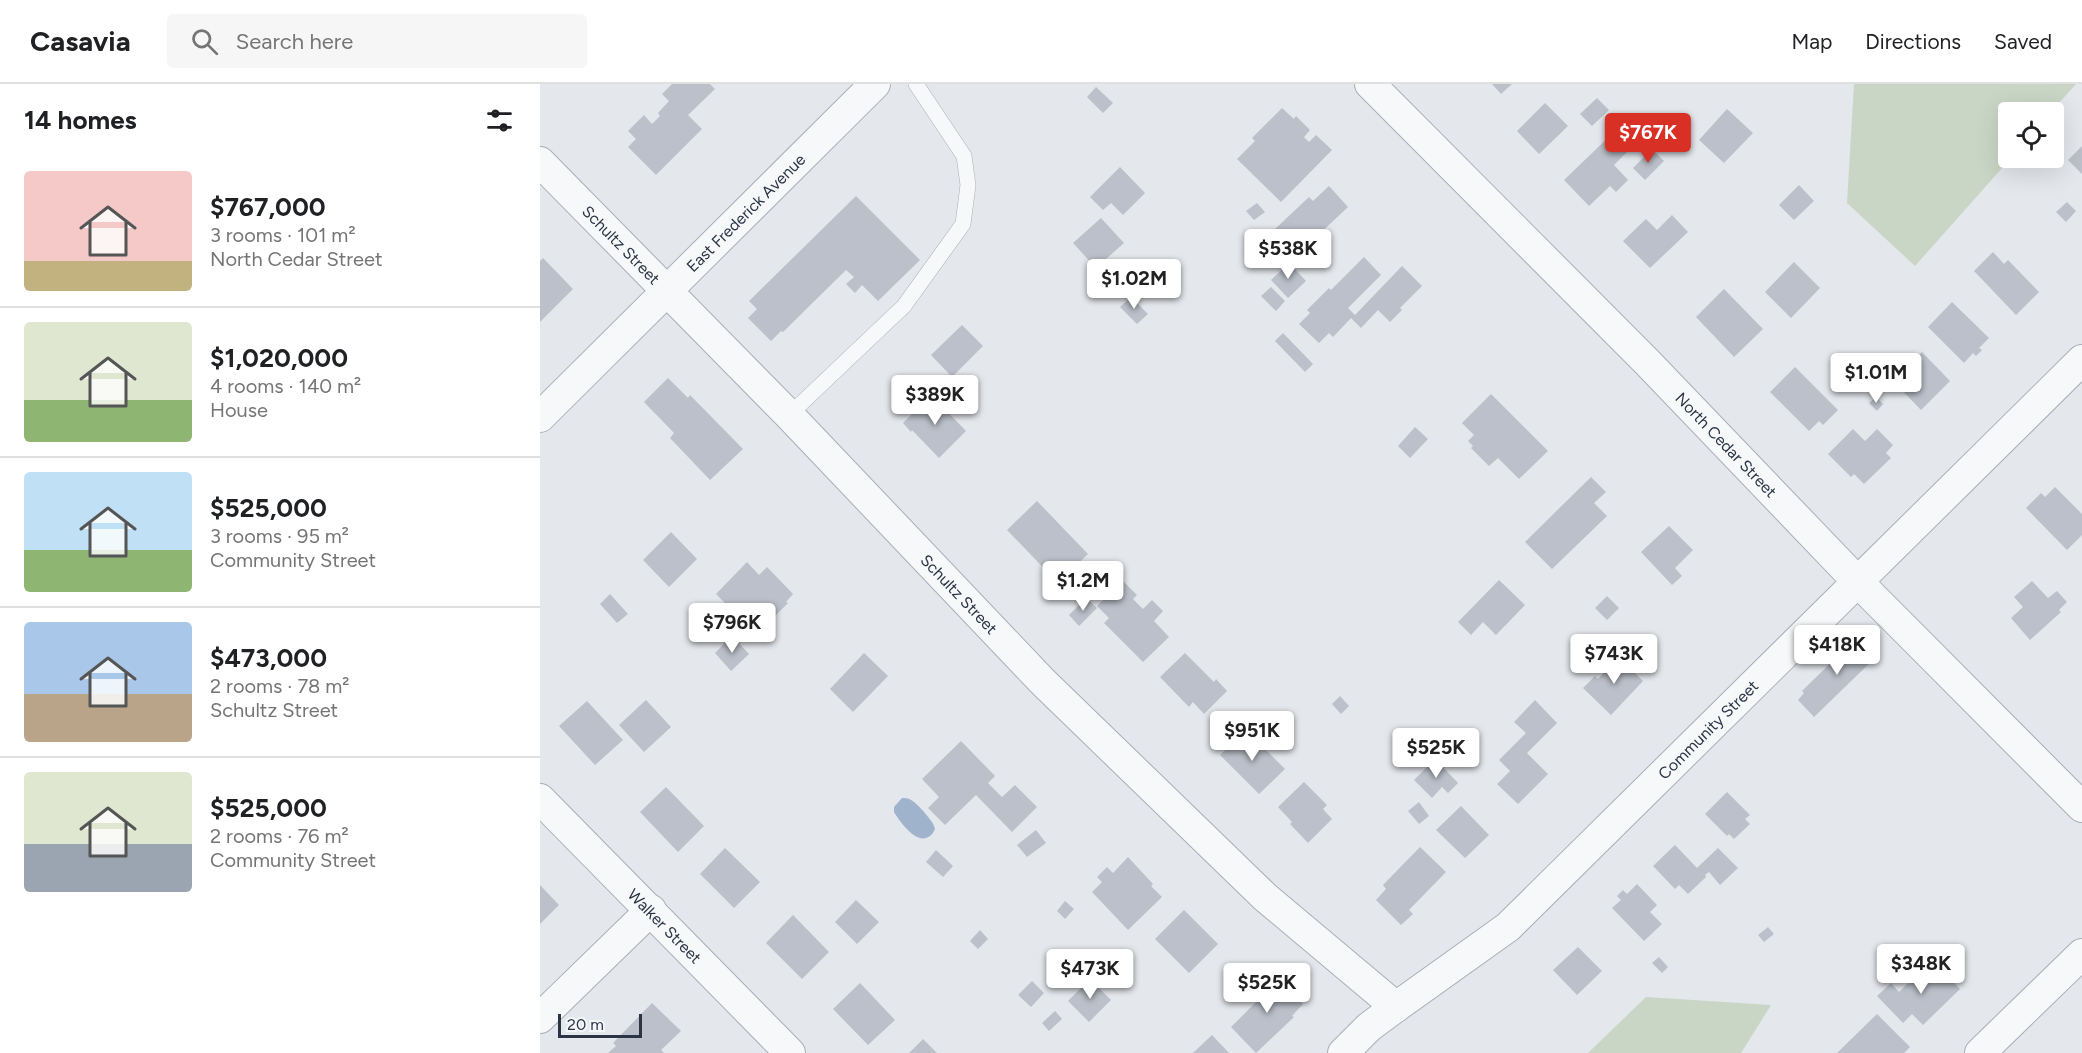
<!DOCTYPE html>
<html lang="en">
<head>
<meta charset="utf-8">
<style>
  :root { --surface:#fff; --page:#f6f6f6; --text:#202124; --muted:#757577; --line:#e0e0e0; --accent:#d93025 }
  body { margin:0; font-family:Figtree,sans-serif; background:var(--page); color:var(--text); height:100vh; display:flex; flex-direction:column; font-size:22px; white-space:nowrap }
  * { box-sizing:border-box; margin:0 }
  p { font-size:20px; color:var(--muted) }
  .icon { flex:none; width:33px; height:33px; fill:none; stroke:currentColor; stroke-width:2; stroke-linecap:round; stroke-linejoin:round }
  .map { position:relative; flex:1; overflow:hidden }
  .sheet { display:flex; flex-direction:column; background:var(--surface); width:540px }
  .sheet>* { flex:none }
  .fabs { position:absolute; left:1458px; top:18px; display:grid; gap:12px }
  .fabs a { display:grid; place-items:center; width:66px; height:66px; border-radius:6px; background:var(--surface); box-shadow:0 6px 24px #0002; font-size:30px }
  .scale { position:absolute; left:18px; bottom:15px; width:84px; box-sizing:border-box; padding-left:6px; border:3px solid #2b3445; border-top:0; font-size:16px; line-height:21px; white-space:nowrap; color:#2b3445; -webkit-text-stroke:4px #f4f6f9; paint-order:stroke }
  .price { position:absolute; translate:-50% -51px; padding:0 14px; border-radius:6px; background:#fff; color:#222; font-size:20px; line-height:39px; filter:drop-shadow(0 2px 3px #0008) }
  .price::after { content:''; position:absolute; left:50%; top:36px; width:18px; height:14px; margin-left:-9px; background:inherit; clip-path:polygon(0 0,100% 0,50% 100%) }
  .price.selected { background:var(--accent); color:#fff }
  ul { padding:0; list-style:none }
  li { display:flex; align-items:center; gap:18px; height:150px; padding:0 24px }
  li+li { border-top:2px solid var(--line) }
  li span { display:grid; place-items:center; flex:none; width:168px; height:120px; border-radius:6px; color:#555 }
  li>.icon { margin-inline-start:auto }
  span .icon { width:72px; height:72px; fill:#fffc; stroke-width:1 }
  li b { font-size:26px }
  h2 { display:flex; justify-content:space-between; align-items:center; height:72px; padding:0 24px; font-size:26px }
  header { display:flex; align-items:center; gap:36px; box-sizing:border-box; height:84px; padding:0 30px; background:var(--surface); border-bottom:2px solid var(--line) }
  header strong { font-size:28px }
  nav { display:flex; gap:33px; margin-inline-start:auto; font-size:21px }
  .search { width:420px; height:54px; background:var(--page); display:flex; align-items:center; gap:15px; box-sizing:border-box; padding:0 21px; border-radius:6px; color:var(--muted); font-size:22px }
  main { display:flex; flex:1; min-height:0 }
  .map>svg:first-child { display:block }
</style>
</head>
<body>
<header>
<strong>Casavia</strong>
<div class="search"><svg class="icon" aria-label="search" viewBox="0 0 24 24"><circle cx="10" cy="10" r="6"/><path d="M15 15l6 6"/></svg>Search here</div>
<nav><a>Map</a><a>Directions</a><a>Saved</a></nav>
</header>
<main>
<section class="sheet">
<h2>14 homes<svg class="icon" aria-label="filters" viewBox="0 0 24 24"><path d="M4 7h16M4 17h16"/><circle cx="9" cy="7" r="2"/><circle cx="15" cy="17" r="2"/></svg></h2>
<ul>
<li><span style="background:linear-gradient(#f6c9c9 75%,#c2b280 0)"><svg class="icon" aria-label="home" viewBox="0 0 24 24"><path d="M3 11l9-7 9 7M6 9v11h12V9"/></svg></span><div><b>$767,000</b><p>3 rooms · 101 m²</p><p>North Cedar Street</p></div></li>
<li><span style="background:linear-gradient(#dfe7d0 65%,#8fb573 0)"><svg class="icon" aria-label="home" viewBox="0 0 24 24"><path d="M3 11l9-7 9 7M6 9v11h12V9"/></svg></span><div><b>$1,020,000</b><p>4 rooms · 140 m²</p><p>House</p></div></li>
<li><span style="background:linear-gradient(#bfe0f5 65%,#8fb573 0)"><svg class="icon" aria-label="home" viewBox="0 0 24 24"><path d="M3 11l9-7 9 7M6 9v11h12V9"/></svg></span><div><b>$525,000</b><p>3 rooms · 95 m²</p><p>Community Street</p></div></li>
<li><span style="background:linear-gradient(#a9c7e8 60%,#b9a48a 0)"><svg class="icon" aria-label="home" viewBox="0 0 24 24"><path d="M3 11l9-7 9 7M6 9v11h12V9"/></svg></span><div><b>$473,000</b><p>2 rooms · 78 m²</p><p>Schultz Street</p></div></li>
<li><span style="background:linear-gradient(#dfe7d0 60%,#9aa5b1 0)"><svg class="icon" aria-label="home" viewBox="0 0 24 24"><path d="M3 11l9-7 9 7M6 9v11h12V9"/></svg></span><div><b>$525,000</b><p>2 rooms · 76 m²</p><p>Community Street</p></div></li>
</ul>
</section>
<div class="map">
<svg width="1542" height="969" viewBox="0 0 1542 969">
  <rect width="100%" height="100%" fill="#e4e7ec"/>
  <!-- green -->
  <path fill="#c9d6c5" d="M 1314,0 L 1536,0 L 1511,28 L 1468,28 L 1468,74 L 1471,74 L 1375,182 L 1307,119 Z
    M 1106,913 L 1231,921 L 1201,969 L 1048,969 Z"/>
  <!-- water -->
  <path fill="#9fb4cc" d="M 362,714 C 365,714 368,714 371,716 C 377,719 395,739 395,745 C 394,747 392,751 390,752 C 377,762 360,738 354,728 L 354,723 Z"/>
  <!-- building -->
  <path fill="#bbc0ca" d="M 132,0 L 170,0 L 175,5 L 148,31 L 162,45 L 116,91 L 88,63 L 96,55 L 88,47 L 104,31 L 112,40 L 120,32 L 118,29 L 129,17 L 122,10 Z
    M 952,0 L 972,0 L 961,10 Z
    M 556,3 L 573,19 L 563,29 L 547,13 Z
    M 1057,14 L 1069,26 L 1052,42 L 1040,30 Z
    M 1005,19 L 1028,42 L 999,70 L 977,47 Z
    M 742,24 L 754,35 L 756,32 L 770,46 L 764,53 L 769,58 L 776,51 L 792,66 L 741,118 L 697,75 L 715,57 L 712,54 Z
    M 1187,25 L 1213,49 L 1184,79 L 1159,56 Z
    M 1075,47 L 1091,64 L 1074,81 L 1088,96 L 1076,108 L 1070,102 L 1049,122 L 1024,96 Z
    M 1542,62 L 1542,90 L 1528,76 Z
    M 1112,65 L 1124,77 L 1105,96 L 1093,84 Z
    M 580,83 L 605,109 L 583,131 L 571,119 L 563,126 L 550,113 Z
    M 1259,101 L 1274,117 L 1254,136 L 1239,121 Z
    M 789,102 L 808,123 L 757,171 L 734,146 L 769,113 L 773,117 Z
    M 316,112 L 380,176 L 338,217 L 322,201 L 315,209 L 306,200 L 314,193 L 306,186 L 243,248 L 241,247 L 231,257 L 208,234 L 217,225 L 209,217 Z
    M 1527,118 L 1536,127 L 1526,138 L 1516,128 Z
    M 717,119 L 725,128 L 714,136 L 706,127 Z
    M 1132,131 L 1148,148 L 1110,184 L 1083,157 L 1106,135 L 1117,146 Z
    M 561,134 L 584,159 L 556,184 L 533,159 Z
    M 1453,168 L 1464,180 L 1468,176 L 1499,208 L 1476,231 L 1434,187 Z
    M 824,173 L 841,191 L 808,224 L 815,231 L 862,182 L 882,202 L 860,224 L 862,226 L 850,238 L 838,226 L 821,244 L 811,234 L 793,253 L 789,249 L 779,259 L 759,240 L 770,229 L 767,226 L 789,204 L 791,206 Z
    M 3,174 L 33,205 L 0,238 L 0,177 Z
    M 1254,178 L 1280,204 L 1251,234 L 1225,208 Z
    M 749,179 L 766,197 L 748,214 L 731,196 Z
    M 731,203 L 745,217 L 736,227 L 721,212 Z
    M 1184,205 L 1223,245 L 1194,273 L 1156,233 Z
    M 591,213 L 608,230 L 597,240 L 580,223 Z
    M 1412,218 L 1449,254 L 1439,264 L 1442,266 L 1436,272 L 1433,269 L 1424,279 L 1388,243 Z
    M 422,241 L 443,262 L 412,293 L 391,271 Z
    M 743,249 L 773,280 L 765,288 L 735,257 Z
    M 1382,268 L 1410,297 L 1381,326 L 1353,297 Z
    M 1325,273 L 1336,282 L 1326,293 L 1316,283 Z
    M 1255,283 L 1298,326 L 1283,341 L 1279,337 L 1269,347 L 1230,308 Z
    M 128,294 L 148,314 L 150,311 L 203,365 L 170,396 L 130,354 L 134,349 L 104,318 Z
    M 951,310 L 1008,367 L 979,395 L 958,374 L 949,382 L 931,364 L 933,362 L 928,357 L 934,351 L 922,339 Z
    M 391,311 L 426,347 L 399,374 L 372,346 L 371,348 L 363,339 Z
    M 1336,313 L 1343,320 L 1337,327 L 1329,319 Z
    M 875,343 L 888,355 L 870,374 L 858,362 Z
    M 1313,345 L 1325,357 L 1337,345 L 1353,361 L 1346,369 L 1351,374 L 1324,400 L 1314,390 L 1311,393 L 1288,370 Z
    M 1051,393 L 1066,408 L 1054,419 L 1067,432 L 1012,485 L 985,458 Z
    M 1515,403 L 1542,430 L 1542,451 L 1527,466 L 1486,424 L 1501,409 L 1505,413 Z
    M 497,417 L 548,470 L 518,499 L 467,446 Z
    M 1129,442 L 1153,466 L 1135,484 L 1142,492 L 1132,501 L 1101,468 Z
    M 131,448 L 157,475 L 129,503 L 103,476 Z
    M 207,478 L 219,491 L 227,483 L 253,510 L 246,518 L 248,519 L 219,548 L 207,535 L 199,543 L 186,530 L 191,525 L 176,510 Z
    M 959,496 L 985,521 L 956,551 L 943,538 L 931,551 L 918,538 Z
    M 583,497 L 597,511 L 593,515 L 603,525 L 612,516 L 623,527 L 614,537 L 629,553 L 603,578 L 564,539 L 569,534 L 557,522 Z
    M 1492,497 L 1508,514 L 1517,507 L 1527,518 L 1519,526 L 1521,528 L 1490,556 L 1471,534 L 1483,523 L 1474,513 Z
    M 70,510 L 88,530 L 77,539 L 60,520 Z
    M 1067,512 L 1079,524 L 1067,536 L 1055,524 Z
    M 546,514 L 557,524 L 539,542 L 529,531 Z
    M 192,552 L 209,570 L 191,587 L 175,569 Z
    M 1318,552 L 1337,572 L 1274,633 L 1258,616 L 1264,609 L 1262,607 Z
    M 324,569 L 348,592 L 313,628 L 290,605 Z
    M 645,569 L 674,598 L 676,595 L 687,607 L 664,630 L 653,618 L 649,623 L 620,593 Z
    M 1077,571 L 1103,597 L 1071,631 L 1043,604 L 1055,592 L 1058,595 L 1067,585 L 1065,582 Z
    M 800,612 L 809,622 L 801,630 L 792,620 Z
    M 106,616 L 131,643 L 104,668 L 79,641 Z
    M 995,616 L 1017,639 L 987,669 L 1008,690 L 978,720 L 957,700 L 970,687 L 959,676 L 986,649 L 974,638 Z
    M 47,617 L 83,656 L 55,681 L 19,642 Z
    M 706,646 L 745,685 L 719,710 L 680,671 Z
    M 421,657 L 455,692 L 448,699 L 462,713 L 475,701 L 497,723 L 472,748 L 436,711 L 405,741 L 388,724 L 399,713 L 382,695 Z
    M 895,675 L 918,699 L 908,709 L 902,703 L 892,714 L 874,696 Z
    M 764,698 L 787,721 L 783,725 L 792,735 L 768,759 L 750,740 L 752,738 L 738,723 Z
    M 126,703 L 164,742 L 138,768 L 100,728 Z
    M 1187,708 L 1210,731 L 1205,735 L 1210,740 L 1194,755 L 1189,750 L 1187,752 L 1165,730 Z
    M 879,718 L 889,732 L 879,740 L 868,727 Z
    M 921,722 L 949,751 L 925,774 L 896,746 Z
    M 496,746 L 506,759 L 487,773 L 477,761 Z
    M 1135,761 L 1157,784 L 1178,764 L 1198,784 L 1180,801 L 1169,788 L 1165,791 L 1166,793 L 1148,810 L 1139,801 L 1135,805 L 1113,782 Z
    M 880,763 L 906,788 L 869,826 L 873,830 L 861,841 L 836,816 L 846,805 L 843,801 Z
    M 185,764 L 220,798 L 194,824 L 160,790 Z
    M 396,766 L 413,782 L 403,793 L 386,778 Z
    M 588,773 L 613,800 L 611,802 L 622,813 L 588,846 L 552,808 L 562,798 L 557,793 L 567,783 L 573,789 Z
    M 1097,800 L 1117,821 L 1110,828 L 1122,840 L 1104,857 L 1072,824 L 1081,816 L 1077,812 L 1083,806 L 1087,810 Z
    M 0,801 L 19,821 L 0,840 Z
    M 316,816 L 339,838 L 317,860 L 295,838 Z
    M 525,817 L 534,825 L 525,835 L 517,827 Z
    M 644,826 L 678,860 L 649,889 L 615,855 Z
    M 253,831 L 289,868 L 262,895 L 226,859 Z
    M 1228,843 L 1234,850 L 1224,858 L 1218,851 Z
    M 440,846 L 448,855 L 438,865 L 430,857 Z
    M 1038,863 L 1062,887 L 1037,911 L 1013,886 Z
    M 1119,873 L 1128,883 L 1122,889 L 1112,879 Z
    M 1392,876 L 1420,905 L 1383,941 L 1372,930 L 1363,939 L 1337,912 L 1351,899 L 1359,908 Z
    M 730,887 L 763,920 L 752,932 L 754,933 L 716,969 L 691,943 L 727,907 L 719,898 Z
    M 550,895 L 571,916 L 549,938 L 528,917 Z
    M 492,897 L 504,909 L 491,923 L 478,911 Z
    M 320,899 L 355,936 L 328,961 L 293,925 Z
    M 112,919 L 141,947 L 121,966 L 124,969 L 68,969 L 76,962 L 73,959 Z
    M 515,927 L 522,935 L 509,947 L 502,939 Z
    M 1337,930 L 1370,963 L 1364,969 L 1297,969 Z
    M 672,951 L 689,969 L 653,969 Z
    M 383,955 L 397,969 L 369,969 Z"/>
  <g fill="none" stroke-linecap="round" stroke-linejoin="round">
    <!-- service casing -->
    <g stroke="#a9aeb7" stroke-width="16">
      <path id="service" d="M 249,331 L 364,222 L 423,140 L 428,101 L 424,72 L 376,0"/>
    </g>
    <!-- minor casing -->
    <g stroke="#a9aeb7" stroke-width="32">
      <g id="minor">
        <path id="s1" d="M 830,0 L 1108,279 L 1318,498 L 1542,723"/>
        <path id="s2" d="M 0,78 L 249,331 L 503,598 L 725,813 L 856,923"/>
        <path id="s3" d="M 0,333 L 335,0"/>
        <path id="s4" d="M 0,715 L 250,969"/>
        <path d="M 0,934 L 111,826"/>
        <path id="s5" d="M 803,969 L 829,943 L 856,923 L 968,843 L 1542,276"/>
        <path d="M 1440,969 L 1542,870"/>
      </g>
    </g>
    <!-- service -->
    <use href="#service" stroke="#f7f8fa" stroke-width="15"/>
    <!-- minor -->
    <use href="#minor" stroke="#f7f8fa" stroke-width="30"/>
  </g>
  <g text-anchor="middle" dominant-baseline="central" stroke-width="4.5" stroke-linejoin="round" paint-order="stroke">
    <!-- street labels -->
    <g font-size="16" fill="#2b3445" stroke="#f4f6f9">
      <text stroke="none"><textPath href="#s3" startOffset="290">East Frederick Avenue</textPath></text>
      <text stroke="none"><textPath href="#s2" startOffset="116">Schultz Street</textPath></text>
      <text stroke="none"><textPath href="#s1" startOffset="507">North Cedar Street</textPath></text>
      <text stroke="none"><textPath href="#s2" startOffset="602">Schultz Street</textPath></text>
      <text stroke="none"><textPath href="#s5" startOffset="489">Community Street</textPath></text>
      <text stroke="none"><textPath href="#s4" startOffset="178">Walker Street</textPath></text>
    </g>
  </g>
</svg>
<div class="fabs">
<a><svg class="icon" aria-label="locate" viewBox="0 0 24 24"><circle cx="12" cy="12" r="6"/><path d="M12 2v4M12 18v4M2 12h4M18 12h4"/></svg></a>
</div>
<div class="scale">20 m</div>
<b class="price selected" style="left:1108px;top:80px">$767K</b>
<b class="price" style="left:748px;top:196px">$538K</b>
<b class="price" style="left:594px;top:226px">$1.02M</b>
<b class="price" style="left:1336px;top:320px">$1.01M</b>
<b class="price" style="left:395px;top:342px">$389K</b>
<b class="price" style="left:543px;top:528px">$1.2M</b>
<b class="price" style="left:192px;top:570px">$796K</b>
<b class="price" style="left:1297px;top:592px">$418K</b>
<b class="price" style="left:1074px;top:601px">$743K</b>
<b class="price" style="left:712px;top:678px">$951K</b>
<b class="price" style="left:896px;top:695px">$525K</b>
<b class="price" style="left:1381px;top:911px">$348K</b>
<b class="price" style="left:550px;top:916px">$473K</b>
<b class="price" style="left:727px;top:930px">$525K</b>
</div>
</main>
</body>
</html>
